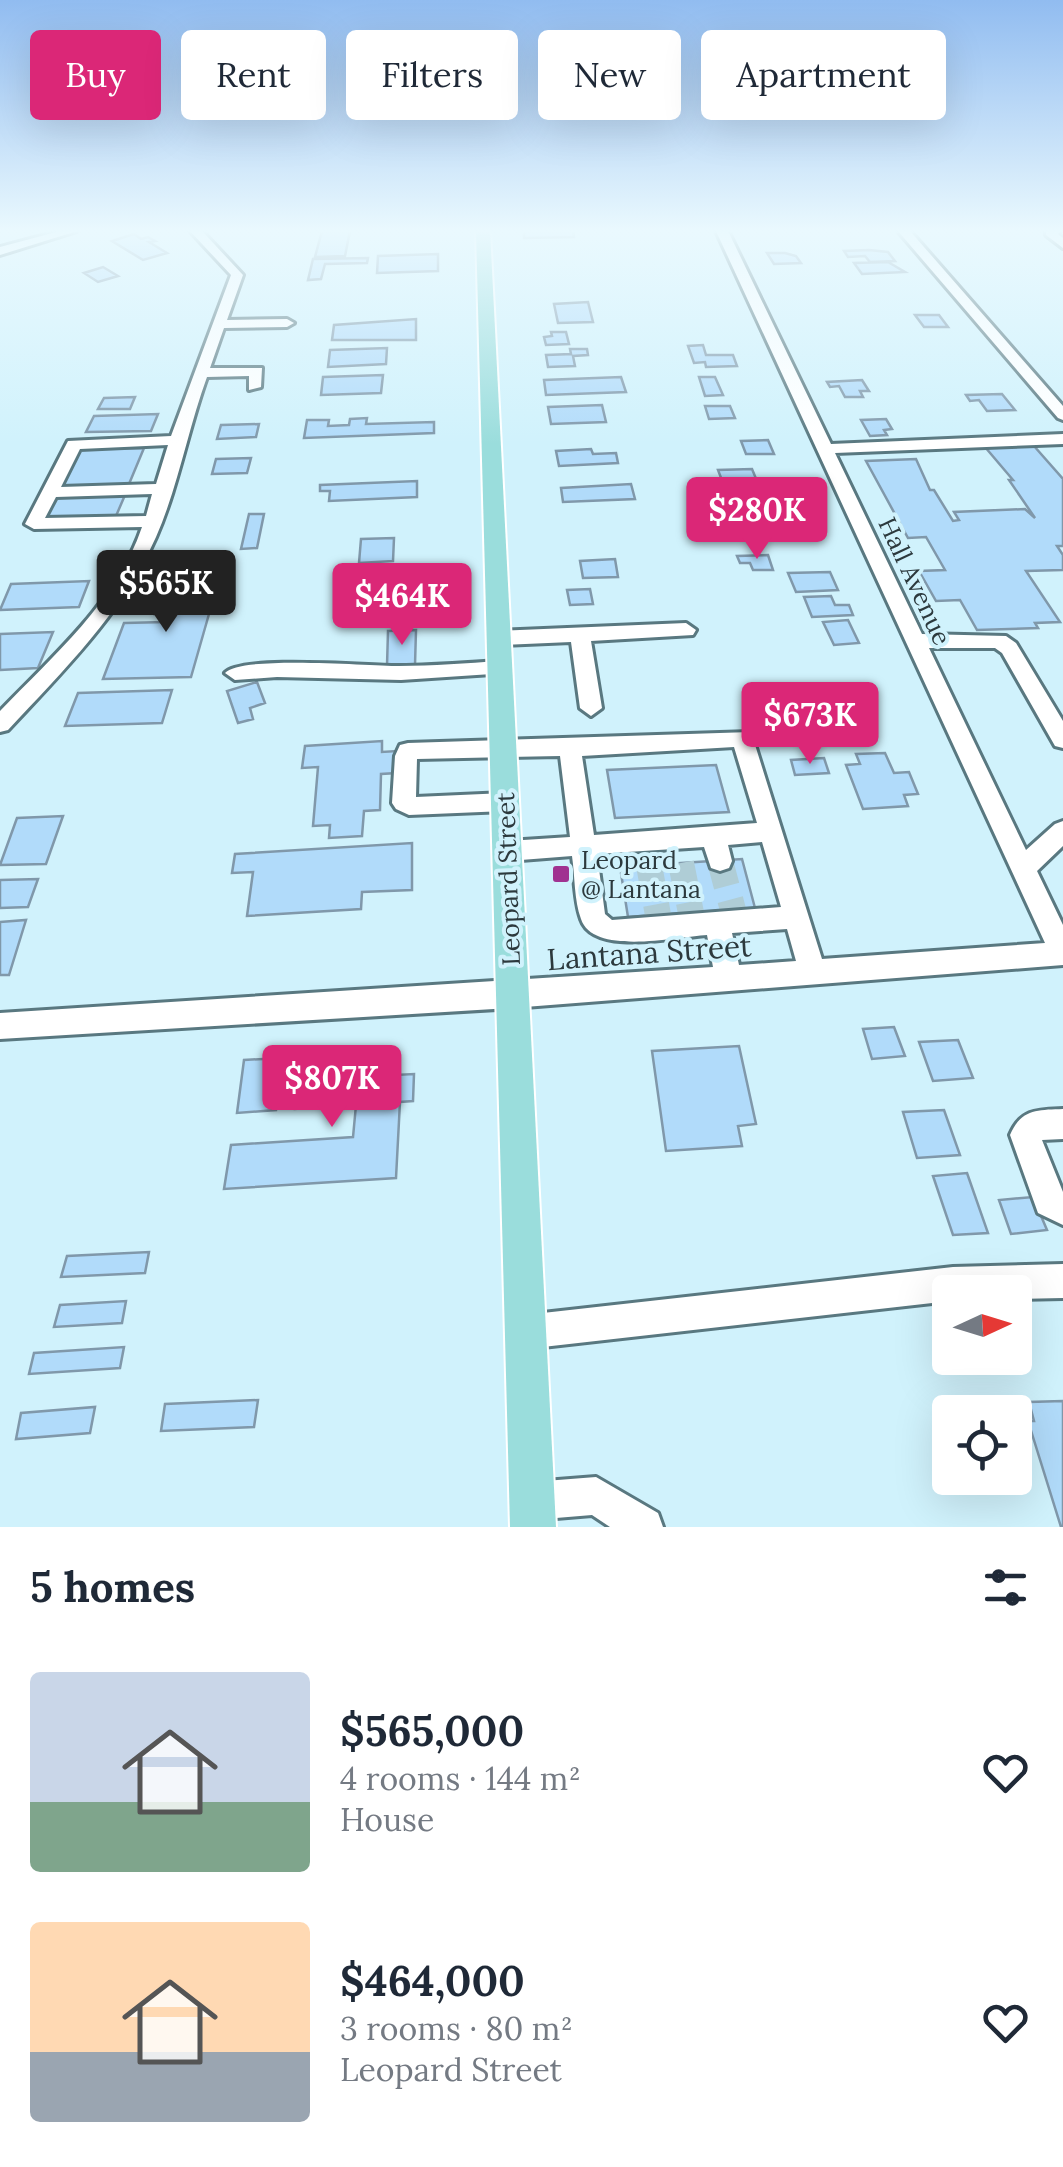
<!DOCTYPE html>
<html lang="en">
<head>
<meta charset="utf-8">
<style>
  :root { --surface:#fff; --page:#f2f2f3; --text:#1f2937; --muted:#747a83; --accent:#db2777 }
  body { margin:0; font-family:Lora,serif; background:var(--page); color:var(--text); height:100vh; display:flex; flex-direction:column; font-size:38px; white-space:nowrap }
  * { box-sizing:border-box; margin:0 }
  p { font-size:32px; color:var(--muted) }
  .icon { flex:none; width:55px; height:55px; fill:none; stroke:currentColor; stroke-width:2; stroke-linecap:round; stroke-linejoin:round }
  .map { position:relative; height:1527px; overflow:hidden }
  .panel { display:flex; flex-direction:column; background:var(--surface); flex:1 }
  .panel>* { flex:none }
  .top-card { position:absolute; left:30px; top:30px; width:1005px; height:90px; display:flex; gap:20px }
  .needle { width:65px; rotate:86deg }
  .buttons { position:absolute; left:932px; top:1275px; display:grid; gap:20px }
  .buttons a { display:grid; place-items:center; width:100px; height:100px; border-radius:10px; background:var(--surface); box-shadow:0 10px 40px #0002; font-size:50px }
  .price { position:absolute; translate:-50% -85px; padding:0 22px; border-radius:10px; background:var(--accent); color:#fff; font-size:32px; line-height:65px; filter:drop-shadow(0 2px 5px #0008) }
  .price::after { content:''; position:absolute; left:50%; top:60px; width:30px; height:22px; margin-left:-15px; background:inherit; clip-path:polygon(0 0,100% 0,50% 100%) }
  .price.on { background:#222; color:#fff }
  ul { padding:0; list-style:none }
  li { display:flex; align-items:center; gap:30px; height:250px; padding:0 30px }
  li span { display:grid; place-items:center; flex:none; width:280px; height:200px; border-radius:10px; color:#555 }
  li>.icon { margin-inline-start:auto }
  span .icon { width:120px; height:120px; fill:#fffc; stroke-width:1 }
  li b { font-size:42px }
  h2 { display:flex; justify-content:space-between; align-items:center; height:120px; padding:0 30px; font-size:42px }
  .pill { padding:0 35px; border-radius:10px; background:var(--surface); box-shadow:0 10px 40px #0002; font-size:35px; line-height:90px }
  .pill.on { background:var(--accent); color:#fff }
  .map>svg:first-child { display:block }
</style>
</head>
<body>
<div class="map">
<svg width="1063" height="1527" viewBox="0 0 1063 1527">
  <rect width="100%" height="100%" fill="#d0f2fc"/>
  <!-- building -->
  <path fill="#b1dbfa" stroke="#8098aa" stroke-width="2.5" d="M 322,231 L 350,231 L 345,256 L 315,257 Z
    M 524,231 L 573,231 L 574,237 L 524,238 Z
    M 134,234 L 141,239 L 148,237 L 155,241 L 149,242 L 167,253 L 143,260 L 112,241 Z
    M 869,250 L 888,252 L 895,261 L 870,262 L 865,256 L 848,257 L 844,251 Z
    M 767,253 L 785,253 L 796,256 L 801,263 L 774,264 Z
    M 438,254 L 438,271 L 377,273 L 378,256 Z
    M 368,258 L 367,263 L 325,264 L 321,279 L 308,280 L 313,259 Z
    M 888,262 L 905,272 L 862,274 L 854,263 Z
    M 103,267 L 118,276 L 98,282 L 84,273 Z
    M 588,302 L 593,322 L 558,323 L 554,304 Z
    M 915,315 L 939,315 L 948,327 L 924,327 Z
    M 416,319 L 416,340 L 332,340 L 334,325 Z
    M 551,332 L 566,332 L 569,344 L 546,345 L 544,337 L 552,336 Z
    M 703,345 L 706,355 L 733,355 L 737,366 L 706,367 L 705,362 L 694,363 L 688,346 Z
    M 387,348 L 386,364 L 328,367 L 330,350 Z
    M 570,349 L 587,349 L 588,355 L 573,356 L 575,366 L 548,367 L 546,355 L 571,354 Z
    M 383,375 L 381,393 L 321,395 L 323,377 Z
    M 621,377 L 626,392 L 546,395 L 544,380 Z
    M 699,377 L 715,377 L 723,395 L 705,396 Z
    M 862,380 L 869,391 L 860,391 L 863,397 L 845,397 L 839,386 L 830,387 L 827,382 Z
    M 1002,394 L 1015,410 L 987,411 L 979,400 L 970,401 L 966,395 Z
    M 135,397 L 130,409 L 98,409 L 104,398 Z
    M 602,405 L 606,422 L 551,424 L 548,407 Z
    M 705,406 L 730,406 L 735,418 L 709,419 Z
    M 158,414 L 151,431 L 86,432 L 94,416 Z
    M 367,418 L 366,424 L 434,422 L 434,433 L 304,438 L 307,420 L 329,420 L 328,426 L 349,425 L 350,419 Z
    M 886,419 L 892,429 L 884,430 L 887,435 L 870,436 L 861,420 Z
    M 259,424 L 256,437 L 217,439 L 221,425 Z
    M 768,440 L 774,454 L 746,454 L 741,441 Z
    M 1034,446 L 1063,479 L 1063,546 L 1057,546 L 1063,555 L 1063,570 L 1026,571 L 1060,622 L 1035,623 L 1038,628 L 977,630 L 960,600 L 936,601 L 919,571 L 945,570 L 926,537 L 908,538 L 866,461 L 916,459 L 930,490 L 934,490 L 953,521 L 959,520 L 954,512 L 1025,509 L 1035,518 L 1009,480 L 1013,480 L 985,447 Z
    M 144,448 L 129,484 L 60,487 L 78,449 Z
    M 591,449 L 593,454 L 616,453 L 618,463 L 559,466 L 556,451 Z
    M 251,458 L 247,473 L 212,474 L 216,459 Z
    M 752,469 L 757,481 L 723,483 L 718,470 Z
    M 417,481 L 417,497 L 329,501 L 330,491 L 320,491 L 320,485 Z
    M 631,484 L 635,499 L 563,502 L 561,488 Z
    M 125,495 L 116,516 L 44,518 L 54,497 Z
    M 776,508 L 801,514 L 807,528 L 772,529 L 767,515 L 779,515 Z
    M 249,514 L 264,514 L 257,548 L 241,549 Z
    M 394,538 L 393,561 L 359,563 L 361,539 Z
    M 768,555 L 773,570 L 753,570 L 750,563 L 740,563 L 737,556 Z
    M 615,559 L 618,577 L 583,578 L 580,561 Z
    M 830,572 L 838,590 L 796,592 L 788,573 Z
    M 219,579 L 191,677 L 103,679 L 124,623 L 166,622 L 168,613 L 155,614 L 166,580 Z
    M 89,581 L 79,607 L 0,610 L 11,584 Z
    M 590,589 L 593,604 L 570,605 L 567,590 Z
    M 831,596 L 835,605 L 849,605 L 853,615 L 812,617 L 804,597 Z
    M 848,620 L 859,643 L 834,645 L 823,622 Z
    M 416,630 L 415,665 L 387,666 L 388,631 Z
    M 53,632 L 38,668 L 0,670 L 0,634 Z
    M 257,682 L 265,703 L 250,708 L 253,719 L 238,723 L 227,691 Z
    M 172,690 L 162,723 L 65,726 L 78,693 Z
    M 382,741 L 382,752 L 397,751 L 397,773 L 381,774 L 380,810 L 364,811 L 362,836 L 329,838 L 330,825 L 313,826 L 318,767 L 302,768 L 305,746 Z
    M 885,753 L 894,773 L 909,772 L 918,794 L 904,795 L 908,806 L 863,809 L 846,765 L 860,764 L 856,754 Z
    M 824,758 L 829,773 L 795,775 L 791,760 Z
    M 716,765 L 729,812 L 615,818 L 607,770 Z
    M 63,816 L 46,864 L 0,865 L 17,818 Z
    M 412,843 L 412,890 L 362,892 L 361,909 L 247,916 L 253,872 L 232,873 L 235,854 Z
    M 742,859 L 755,908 L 628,917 L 620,867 Z
    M 38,879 L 28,907 L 0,908 L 0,880 Z
    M 26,920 L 9,975 L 0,975 L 0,922 Z
    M 894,1027 L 905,1056 L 872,1059 L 863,1029 Z
    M 958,1040 L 973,1078 L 933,1081 L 919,1042 Z
    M 739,1046 L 756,1124 L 738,1126 L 742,1146 L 666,1151 L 652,1051 Z
    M 376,1057 L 375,1076 L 414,1074 L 413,1101 L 400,1102 L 396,1178 L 224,1189 L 231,1145 L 353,1137 L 356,1105 L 295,1109 L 300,1061 Z
    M 282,1058 L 276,1110 L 237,1113 L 244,1060 Z
    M 944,1110 L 960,1155 L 917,1158 L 903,1112 Z
    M 967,1173 L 988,1233 L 953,1235 L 933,1176 Z
    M 1033,1197 L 1047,1230 L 1011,1234 L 999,1200 Z
    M 149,1252 L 145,1273 L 61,1277 L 67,1256 Z
    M 126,1301 L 122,1323 L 54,1327 L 60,1305 Z
    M 124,1347 L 120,1368 L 29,1374 L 34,1353 Z
    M 258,1400 L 254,1427 L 161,1431 L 165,1404 Z
    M 1063,1401 L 1063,1527 L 1061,1527 L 1028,1421 L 1034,1421 L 1029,1402 Z
    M 95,1407 L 90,1433 L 16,1439 L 21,1413 Z"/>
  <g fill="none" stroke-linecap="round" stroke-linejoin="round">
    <!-- minor-tunnel -->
    <path stroke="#afcdd6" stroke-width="26" stroke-dasharray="26 14" stroke-linecap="butt" d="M 720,861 L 733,910
      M 681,863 L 691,913
      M 649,865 L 658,915"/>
    <!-- minor casing -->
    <g stroke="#597880" stroke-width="6">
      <path id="minor" d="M 60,231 L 77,231 L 0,255 L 0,247 Z
        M 190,231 L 202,231 L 243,275 L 227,320 L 287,319 L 294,323 L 287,327 L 224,328 L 210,368 L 262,368 L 261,387 L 249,390 L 249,376 L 207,377 C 188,429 178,487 156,537 C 122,613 64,670 8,730 L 0,732 L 0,711 C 53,656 117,601 142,527 L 34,529 L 25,524 L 68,441 L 171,436 L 231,275 ZM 168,445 L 156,484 L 61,487 L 80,449 ZM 152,494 L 146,516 L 45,518 L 56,497 Z
        M 716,231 L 728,231 L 831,444 L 1063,434 L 1063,444 L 835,453 L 922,634 L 1006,636 L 1016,643 L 1063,721 L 1063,748 L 1055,746 L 1002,653 L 995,648 L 929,648 L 1026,850 L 1055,824 L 1063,821 L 1063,846 L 1037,871 L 1063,925 L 1063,965 L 512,1008 L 0,1039 L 0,1013 L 713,967 L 707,935 C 676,937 593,956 581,919 C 574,900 575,876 572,856 L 507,861 L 498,858 L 495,851 L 498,844 L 507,841 L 570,837 L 560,756 L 417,759 L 416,797 L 505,793 L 513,796 L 517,802 L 513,808 L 505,811 L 409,815 L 396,809 L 392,803 L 395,756 L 400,745 L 408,743 L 751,732 L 822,959 L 1045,943 ZM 734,747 L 757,823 L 594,835 L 582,756 ZM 762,842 L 781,907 L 612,920 L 605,914 L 597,854 L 704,847 L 711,868 L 720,871 L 729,868 L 732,861 L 728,845 ZM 787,929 L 796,961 L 739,965 L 732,933 Z
        M 898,231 L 910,231 L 1063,406 L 1063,420 L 1058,418 Z
        M 1046,231 L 1060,231 L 1058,234 L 1063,238 L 1063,248 L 1046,235 Z
        M 686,623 L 696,630 L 693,635 L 591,641 L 602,708 L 591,716 L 580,708 L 571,642 L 499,645 L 489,638 L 499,631 Z
        M 500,661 L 507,663 L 510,668 L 507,673 L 401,680 L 277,677 L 235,680 L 225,673 C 240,655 369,666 399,666 C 433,666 467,663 500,661 Z
        M 1063,1109 L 1063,1139 L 1042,1140 L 1063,1192 L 1063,1225 L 1038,1213 L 1010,1135 C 1021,1109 1037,1110 1063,1109 Z
        M 1063,1264 L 1063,1298 L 1015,1299 L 1015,1292 L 950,1292 L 950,1301 L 525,1349 L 513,1344 L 508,1332 L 513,1320 L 525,1315 L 953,1267 Z
        M 596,1477 L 658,1513 L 663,1527 L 610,1527 L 592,1515 L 532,1520 L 519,1514 L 513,1501 L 519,1488 L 532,1482 Z"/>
    </g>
    <!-- major casing -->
    <g stroke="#fff" stroke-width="4">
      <path id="major" d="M 476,231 L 490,231 L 556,1527 L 510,1527 Z"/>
    </g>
    <!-- minor -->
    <use href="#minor" fill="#fff" fill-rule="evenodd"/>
    <!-- major -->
    <use href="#major" fill="#9adddc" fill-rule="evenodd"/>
  </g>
  <!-- sky -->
  <linearGradient id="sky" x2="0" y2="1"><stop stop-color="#91bcf0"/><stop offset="0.52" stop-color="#eaf9fe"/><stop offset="1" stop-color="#eaf9fe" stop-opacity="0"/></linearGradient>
  <rect width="1063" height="444" fill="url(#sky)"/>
  <!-- markers -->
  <rect fill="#a03291" stroke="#d0f2fc" stroke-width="4" x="551" y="864" width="20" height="20" rx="5"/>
  <g text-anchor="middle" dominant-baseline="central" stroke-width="8" stroke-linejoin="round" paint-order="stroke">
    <!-- street labels -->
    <g font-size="25" fill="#2c393d" stroke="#d0f2fc">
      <text transform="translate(915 581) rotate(65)">Hall Avenue</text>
      <text transform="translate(508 879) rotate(-92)">Leopard Street</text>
    </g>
    <!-- poi labels -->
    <g font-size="25" fill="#2c393d" stroke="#d0f2fc" text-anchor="start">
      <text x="581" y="860">Leopard<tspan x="581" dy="29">@ Lantana</tspan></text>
    </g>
    <!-- near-street labels -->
    <g font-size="30" fill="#2c393d" stroke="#d0f2fc">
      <text transform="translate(649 952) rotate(-4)">Lantana Street</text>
    </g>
  </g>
</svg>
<div class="buttons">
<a><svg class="needle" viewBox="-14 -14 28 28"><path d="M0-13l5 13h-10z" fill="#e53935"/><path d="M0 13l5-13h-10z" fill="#747a83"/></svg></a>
<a><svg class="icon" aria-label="locate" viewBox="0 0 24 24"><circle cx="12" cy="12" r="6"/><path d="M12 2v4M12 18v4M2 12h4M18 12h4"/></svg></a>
</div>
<b class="price" style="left:757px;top:562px">$280K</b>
<b class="price on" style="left:166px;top:635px">$565K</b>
<b class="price" style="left:402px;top:648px">$464K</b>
<b class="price" style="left:810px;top:767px">$673K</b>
<b class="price" style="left:332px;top:1130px">$807K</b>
<div class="top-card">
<a class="pill on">Buy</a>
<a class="pill">Rent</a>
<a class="pill">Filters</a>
<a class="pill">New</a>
<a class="pill">Apartment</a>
</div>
</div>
<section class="panel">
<h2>5 homes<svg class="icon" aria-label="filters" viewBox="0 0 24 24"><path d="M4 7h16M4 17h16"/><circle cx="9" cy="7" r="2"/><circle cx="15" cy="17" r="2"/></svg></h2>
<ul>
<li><span style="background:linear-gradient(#c9d6e8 65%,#7fa58c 0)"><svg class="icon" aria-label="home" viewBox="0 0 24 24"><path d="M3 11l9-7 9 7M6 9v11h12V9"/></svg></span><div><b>$565,000</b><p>4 rooms · 144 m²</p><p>House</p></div><svg class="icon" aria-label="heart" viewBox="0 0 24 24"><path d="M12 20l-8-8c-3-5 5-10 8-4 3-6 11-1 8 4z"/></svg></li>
<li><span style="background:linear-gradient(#ffd9b3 65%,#9aa5b1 0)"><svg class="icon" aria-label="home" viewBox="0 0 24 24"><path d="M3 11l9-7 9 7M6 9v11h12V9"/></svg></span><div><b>$464,000</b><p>3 rooms · 80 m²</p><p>Leopard Street</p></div><svg class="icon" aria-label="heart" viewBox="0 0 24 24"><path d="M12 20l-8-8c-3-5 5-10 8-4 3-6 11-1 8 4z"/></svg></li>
</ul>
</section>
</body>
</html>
